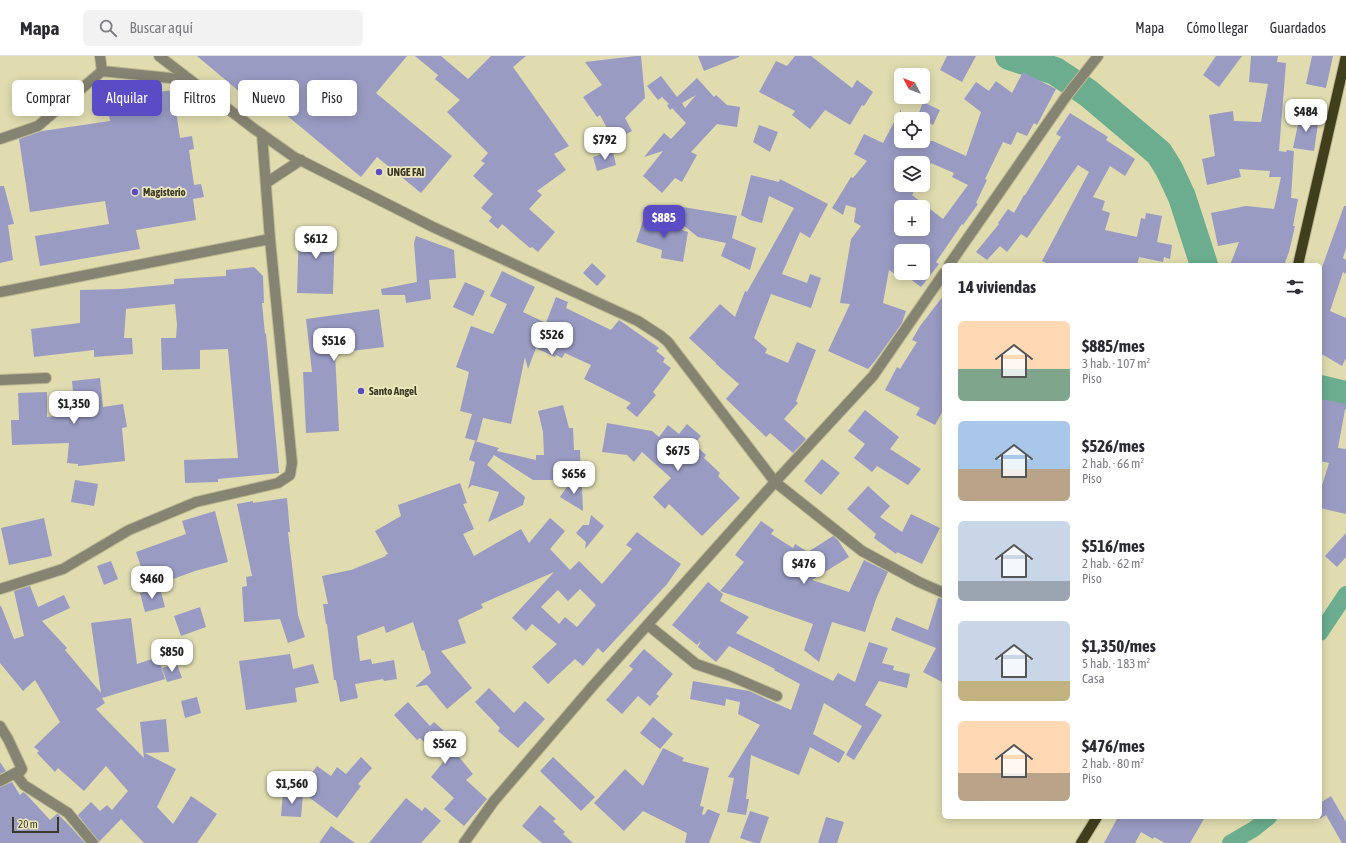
<!DOCTYPE html>
<html lang="es">
<head>
<meta charset="utf-8">
<style>
  :root { --surface:#fff; --page:#f2f2f3; --text:#2b2b33; --muted:#7c7c81; --line:#e1e1e2; --accent:#5a4cc4 }
  body { margin:0; font-family:"Asap Condensed",sans-serif; background:var(--page); color:var(--text); height:100vh; display:flex; flex-direction:column; font-size:15px; white-space:nowrap }
  * { box-sizing:border-box; margin:0 }
  p { font-size:13px; color:var(--muted) }
  .icon { flex:none; width:22px; height:22px; fill:none; stroke:currentColor; stroke-width:2; stroke-linecap:round; stroke-linejoin:round }
  .map { position:relative; flex:1; overflow:hidden }
  .details { position:absolute; left:942px; top:207px; width:380px; height:556px; display:flex; flex-direction:column; background:var(--surface); border-radius:6px; box-shadow:0 2px 10px #0003 }
  .details>* { flex:none }
  .hud { position:absolute; left:12px; top:24px; width:380px; height:36px; display:flex; gap:8px }
  .needle { width:26px; rotate:311deg }
  .controls { position:absolute; left:894px; top:12px; display:grid; gap:8px }
  .controls a { display:grid; place-items:center; width:36px; height:36px; border-radius:6px; background:var(--surface); box-shadow:0 2px 10px #0003; font-size:20px }
  .scale { position:absolute; left:12px; bottom:10px; width:47px; box-sizing:border-box; padding-left:4px; border:2px solid #393726; border-top:0; font-size:11px; line-height:14px; white-space:nowrap; color:#393726; -webkit-text-stroke:3px #ede9bd; paint-order:stroke }
  .price { position:absolute; translate:-50% -34px; padding:0 9px; border-radius:8px; background:#fff; color:#222; font-size:13px; line-height:26px; filter:drop-shadow(0 1px 2px #0008) }
  .price::after { content:''; position:absolute; left:50%; top:24px; width:12px; height:9px; margin-left:-6px; background:inherit; clip-path:polygon(0 0,100% 0,50% 100%) }
  .price.on { background:var(--accent); color:#fff }
  ul { padding:0; list-style:none }
  li { display:flex; align-items:center; gap:12px; height:100px; padding:0 16px }
  li span { display:grid; place-items:center; flex:none; width:112px; height:80px; border-radius:6px; color:#555 }
  li>.icon { margin-inline-start:auto }
  span .icon { width:48px; height:48px; fill:#fffc; stroke-width:1 }
  li b { font-size:17px }
  h2 { display:flex; justify-content:space-between; align-items:center; height:48px; padding:0 16px; font-size:17px }
  .chip { padding:0 14px; border-radius:6px; background:var(--surface); box-shadow:0 2px 10px #0003; font-size:14px; line-height:36px }
  .chip.on { background:var(--accent); color:#fff }
  header { display:flex; align-items:center; gap:24px; box-sizing:border-box; height:56px; padding:0 20px; background:var(--surface); border-bottom:1px solid var(--line) }
  header strong { font-size:19px }
  nav { display:flex; gap:22px; margin-inline-start:auto; font-size:14px }
  .search { width:280px; height:36px; background:var(--page); display:flex; align-items:center; gap:10px; box-sizing:border-box; padding:0 14px; border-radius:6px; color:var(--muted); font-size:15px }
  .map>svg:first-child { display:block }
</style>
</head>
<body>
<header>
<strong>Mapa</strong>
<div class="search"><svg class="icon" aria-label="search" viewBox="0 0 24 24"><circle cx="10" cy="10" r="6"/><path d="M15 15l6 6"/></svg>Buscar aquí</div>
<nav><a>Mapa</a><a>Cómo llegar</a><a>Guardados</a></nav>
</header>
<div class="map">
<svg width="1346" height="787" viewBox="0 0 1346 787">
  <rect width="100%" height="100%" fill="#e0dcb0"/>
  <g fill="none" stroke-linecap="round" stroke-linejoin="round">
    <!-- canal -->
    <path stroke="#6bad8e" stroke-width="16" d="M 1320,577 L 1346,538
      M 1230,787 L 1254,773 L 1269,761"/>
    <!-- river -->
    <path stroke="#6bad8e" stroke-width="28" d="M 1009,0 L 1055,15 L 1088,37 L 1159,97 L 1169,113 L 1182,141 L 1204,209
      M 1320,333 L 1346,339"/>
  </g>
  <!-- building -->
  <path fill="#999bc3" fill-rule="evenodd" d="M 197,0 L 407,0 L 376,37 L 452,100 L 421,137 L 377,101 L 361,121 L 255,33 L 247,42 Z
    M 415,0 L 441,0 L 468,23 L 491,0 L 526,0 L 513,11 L 569,90 L 554,98 L 566,114 L 537,135 L 542,139 L 529,153 L 555,176 L 538,196 L 532,191 L 530,192 L 502,168 L 498,173 L 489,165 L 492,161 L 481,152 L 493,138 L 473,120 L 485,107 L 481,105 L 488,97 L 447,56 L 460,44 L 435,23 L 438,19 Z
    M 636,0 L 641,0 L 645,42 L 625,62 L 632,75 L 617,83 L 609,76 L 600,59 L 597,61 L 583,41 L 602,29 L 585,6 Z
    M 698,0 L 739,0 L 739,1 L 704,15 Z
    M 795,0 L 811,0 L 852,32 L 857,24 L 873,36 L 864,50 L 862,49 L 850,69 L 825,54 L 810,73 L 792,59 L 795,55 L 759,36 L 776,5 L 787,10 Z
    M 947,0 L 976,0 L 962,26 L 940,14 Z
    M 1216,0 L 1242,0 L 1219,31 L 1203,19 Z
    M 1251,0 L 1278,0 L 1277,6 L 1286,7 L 1279,95 L 1286,96 L 1287,94 L 1294,95 L 1291,142 L 1298,143 L 1293,170 L 1295,170 L 1289,196 L 1284,209 L 1230,209 L 1239,186 L 1218,190 L 1211,157 L 1246,150 L 1274,153 L 1281,121 L 1269,121 L 1270,115 L 1239,113 L 1241,121 L 1207,129 L 1202,103 L 1215,100 L 1209,59 L 1233,55 L 1234,65 L 1261,66 L 1268,28 L 1249,26 Z
    M 1312,0 L 1333,0 L 1326,32 L 1306,28 Z
    M 1023,16 L 1056,33 L 1037,69 L 1034,67 L 1027,80 L 1017,76 L 1011,89 L 1003,86 L 985,123 L 987,124 L 976,147 L 978,148 L 963,169 L 962,168 L 936,206 L 939,208 L 921,231 L 902,217 L 923,217 L 923,195 L 901,195 L 901,216 L 898,214 L 895,218 L 889,214 L 883,247 L 906,255 L 902,267 L 875,305 L 868,313 L 828,295 L 850,248 L 840,247 L 851,183 L 861,170 L 854,166 L 856,152 L 846,149 L 843,159 L 832,152 L 851,121 L 853,122 L 867,105 L 854,98 L 864,78 L 883,87 L 901,53 L 901,85 L 933,85 L 966,100 L 981,56 L 964,43 L 976,26 L 989,35 L 996,25 L 1012,37 ZM 901,107 L 923,107 L 923,121 L 931,107 L 954,117 L 952,121 L 968,129 L 943,163 L 912,139 L 918,129 L 901,129 ZM 901,151 L 923,151 L 923,173 L 901,173 Z
    M 661,20 L 677,41 L 697,22 L 714,41 L 716,39 L 727,49 L 740,51 L 737,71 L 717,68 L 691,96 L 697,99 L 682,126 L 675,122 L 662,137 L 643,120 L 663,95 L 644,101 L 664,77 L 671,83 L 686,67 L 672,52 L 670,54 L 667,49 L 669,48 L 662,41 L 658,44 L 647,30 ZM 696,39 L 685,52 L 682,47 Z
    M 173,34 L 180,82 L 192,80 L 194,93 L 189,94 L 194,129 L 201,128 L 204,141 L 193,143 L 196,164 L 136,174 L 140,193 L 40,210 L 35,180 L 109,168 L 105,145 L 30,156 L 19,83 L 42,75 L 110,65 L 106,44 Z
    M 923,46 L 940,54 L 933,69 L 923,64 L 923,63 L 917,62 Z
    M 1070,57 L 1108,81 L 1106,84 L 1135,103 L 1125,120 L 1110,110 L 1093,141 L 1105,145 L 1102,154 L 1110,157 L 1105,174 L 1137,181 L 1141,162 L 1145,163 L 1146,157 L 1162,160 L 1157,186 L 1172,189 L 1170,203 L 1164,201 L 1163,206 L 1139,201 L 1137,209 L 1050,209 L 1042,205 L 1089,116 L 1078,109 L 1027,182 L 1021,178 L 1007,196 L 1000,190 L 987,204 L 976,196 L 999,168 L 998,167 L 1008,153 L 1014,157 L 1024,139 L 1025,139 L 1061,81 L 1056,78 Z
    M 1300,59 L 1319,61 L 1314,95 L 1293,92 Z
    M 759,69 L 778,76 L 770,96 L 753,86 Z
    M 608,96 L 613,96 L 616,109 L 597,115 L 593,101 Z
    M 751,119 L 779,126 L 780,123 L 828,148 L 810,182 L 800,176 L 782,218 L 807,227 L 810,218 L 821,222 L 811,252 L 771,238 L 754,282 L 767,293 L 765,297 L 788,307 L 797,286 L 816,294 L 796,345 L 798,347 L 784,363 L 806,383 L 793,397 L 770,377 L 766,381 L 726,343 L 739,328 L 716,308 L 716,307 L 689,282 L 720,248 L 735,261 L 745,235 L 747,236 L 794,152 L 769,140 L 762,167 L 750,164 L 741,159 Z
    M 0,130 L 4,130 L 14,168 L 8,169 L 13,204 L 0,207 Z
    M 671,149 L 737,160 L 732,182 L 756,192 L 750,214 L 721,200 L 726,187 L 698,181 L 669,158 Z
    M 1344,150 L 1346,150 L 1346,192 L 1343,202 L 1346,204 L 1346,218 L 1343,216 L 1330,255 L 1346,262 L 1346,302 L 1342,310 L 1320,297 L 1320,217 Z
    M 644,162 L 688,176 L 683,206 L 661,202 L 662,194 L 636,186 Z
    M 299,171 L 335,172 L 333,238 L 297,237 Z
    M 416,180 L 454,194 L 456,222 L 429,224 L 431,243 L 406,247 L 405,239 L 382,239 L 381,233 L 417,226 L 414,187 Z
    M 592,207 L 606,220 L 597,230 L 583,217 Z
    M 254,211 L 263,220 L 264,247 L 262,247 L 265,278 L 266,277 L 279,417 L 218,423 L 218,426 L 185,427 L 184,404 L 238,402 L 228,293 L 200,294 L 200,313 L 162,314 L 161,282 L 176,282 L 177,269 L 175,248 L 126,253 L 124,282 L 132,282 L 133,298 L 94,301 L 94,294 L 34,301 L 31,273 L 80,267 L 80,234 L 121,233 L 174,228 L 174,223 L 226,220 L 226,214 Z
    M 502,215 L 535,231 L 523,256 L 546,267 L 556,241 L 568,246 L 566,252 L 611,274 L 619,264 L 659,292 L 656,295 L 665,302 L 663,306 L 671,312 L 653,336 L 656,339 L 637,361 L 626,352 L 631,347 L 584,323 L 591,309 L 565,297 L 562,302 L 556,299 L 555,301 L 536,292 L 528,313 L 525,301 L 511,368 L 483,362 L 477,385 L 465,382 L 472,358 L 460,355 L 469,316 L 456,311 L 471,270 L 493,278 L 507,248 L 490,240 Z
    M 465,226 L 485,235 L 473,260 L 453,251 Z
    M 944,239 L 944,353 L 935,369 L 916,359 L 920,352 L 885,334 L 897,311 L 900,313 L 917,286 L 912,284 L 920,270 Z
    M 379,253 L 384,291 L 335,297 L 339,375 L 306,377 L 303,316 L 312,316 L 306,263 Z
    M 100,322 L 103,351 L 123,348 L 127,371 L 122,372 L 125,405 L 78,410 L 78,408 L 67,407 L 69,387 L 12,389 L 11,364 L 19,364 L 18,337 L 47,336 L 47,361 L 75,358 L 72,325 Z
    M 1320,343 L 1346,348 L 1338,392 L 1346,393 L 1346,458 L 1320,452 L 1320,436 L 1329,407 L 1320,405 Z
    M 563,349 L 569,372 L 573,372 L 574,394 L 580,394 L 581,420 L 565,421 L 569,424 L 533,424 L 494,399 L 487,409 L 525,441 L 523,449 L 488,466 L 499,436 L 472,429 L 468,433 L 475,406 L 469,404 L 475,385 L 499,392 L 497,395 L 536,404 L 536,399 L 544,399 L 543,376 L 538,355 Z
    M 865,354 L 899,381 L 890,393 L 921,413 L 908,429 L 877,410 L 872,416 L 854,402 L 865,388 L 848,375 Z
    M 607,367 L 652,375 L 659,381 L 668,369 L 679,378 L 687,368 L 701,380 L 694,388 L 706,399 L 704,402 L 720,417 L 718,420 L 740,442 L 702,480 L 669,448 L 665,453 L 653,441 L 671,422 L 642,396 L 634,406 L 627,399 L 602,396 Z
    M 822,403 L 840,417 L 821,439 L 804,425 Z
    M 75,424 L 98,428 L 94,450 L 71,446 Z
    M 571,425 L 582,431 L 583,455 L 560,441 Z
    M 460,427 L 467,447 L 463,448 L 474,473 L 463,478 L 474,500 L 521,473 L 529,487 L 550,462 L 565,475 L 550,493 L 570,514 L 579,505 L 602,528 L 632,493 L 626,489 L 637,476 L 654,489 L 681,508 L 667,528 L 603,597 L 598,592 L 583,610 L 575,603 L 548,628 L 532,611 L 557,588 L 532,568 L 526,575 L 512,562 L 554,516 L 481,548 L 483,552 L 458,564 L 466,587 L 441,595 L 472,632 L 447,653 L 427,629 L 415,631 L 431,617 L 424,594 L 422,595 L 413,566 L 386,577 L 384,570 L 357,580 L 360,605 L 371,603 L 372,608 L 394,604 L 397,623 L 384,625 L 383,623 L 355,628 L 358,642 L 340,646 L 336,624 L 334,624 L 327,568 L 326,568 L 323,548 L 328,548 L 322,520 L 351,514 L 386,500 L 385,499 L 388,498 L 375,475 L 401,460 L 398,449 ZM 580,533 L 596,549 L 577,571 L 565,561 L 559,568 L 541,551 L 558,534 L 568,545 Z
    M 868,430 L 890,450 L 880,461 L 902,476 L 911,458 L 940,472 L 922,508 L 897,496 L 896,498 L 874,482 L 876,478 L 847,453 Z
    M 287,442 L 290,476 L 288,476 L 298,559 L 305,581 L 288,587 L 280,563 L 244,566 L 242,531 L 247,530 L 246,521 L 252,520 L 237,448 L 253,445 L 253,447 Z
    M 215,455 L 228,506 L 195,515 L 148,532 L 136,496 L 186,478 L 182,465 Z
    M 591,459 L 604,470 L 585,493 L 586,486 L 576,477 L 583,469 L 589,469 Z
    M 44,462 L 52,500 L 9,509 L 1,472 Z
    M 761,465 L 774,474 L 771,478 L 793,492 L 795,488 L 808,496 L 833,480 L 838,484 L 849,501 L 812,524 L 849,536 L 864,504 L 888,516 L 876,543 L 865,576 L 832,566 L 819,606 L 804,594 L 813,568 L 720,535 L 744,506 L 735,499 Z
    M 1346,477 L 1346,501 L 1337,511 L 1325,500 Z
    M 111,505 L 118,523 L 104,529 L 97,510 Z
    M 708,526 L 723,538 L 720,545 L 749,561 L 736,577 L 833,625 L 838,617 L 855,626 L 869,586 L 888,592 L 882,607 L 894,610 L 893,614 L 910,618 L 907,632 L 879,625 L 865,649 L 882,659 L 854,704 L 846,699 L 862,670 L 824,647 L 813,678 L 845,696 L 839,707 L 810,691 L 799,719 L 751,699 L 746,743 L 749,743 L 746,759 L 727,756 L 734,722 L 728,721 L 760,669 L 738,658 L 740,646 L 726,643 L 725,650 L 690,643 L 693,625 L 749,635 L 791,654 L 800,628 L 774,614 L 775,613 L 729,590 L 716,606 L 698,591 L 701,585 L 697,589 L 672,569 Z
    M 30,530 L 38,551 L 64,539 L 70,552 L 42,565 L 67,592 L 65,594 L 101,637 L 91,567 L 131,562 L 137,608 L 158,601 L 165,623 L 102,642 L 105,647 L 96,653 L 144,702 L 140,666 L 166,663 L 169,696 L 145,697 L 176,713 L 157,751 L 173,768 L 191,740 L 217,758 L 197,787 L 144,787 L 121,763 L 99,786 L 78,759 L 91,746 L 100,755 L 107,749 L 112,754 L 128,735 L 106,710 L 84,735 L 58,712 L 55,716 L 37,697 L 39,695 L 34,691 L 60,666 L 35,624 L 23,635 L 0,607 L 0,550 L 1,550 L 14,583 L 24,580 L 14,535 Z
    M 160,532 L 165,551 L 145,556 L 140,537 Z
    M 938,542 L 944,543 L 944,627 L 923,616 L 936,592 L 891,574 L 896,561 L 928,574 Z
    M 200,551 L 206,571 L 181,580 L 174,560 Z
    M 644,593 L 673,618 L 656,638 L 659,640 L 650,650 L 638,640 L 622,658 L 606,644 L 633,613 L 629,610 Z
    M 290,598 L 293,613 L 313,608 L 319,627 L 295,632 L 297,646 L 246,654 L 239,605 Z
    M 177,608 L 182,622 L 167,626 L 162,612 Z
    M 489,632 L 514,657 L 525,645 L 545,663 L 518,692 L 498,675 L 500,672 L 475,646 Z
    M 197,641 L 201,657 L 185,662 L 181,645 Z
    M 408,646 L 430,670 L 434,666 L 454,684 L 449,689 L 473,718 L 466,724 L 487,743 L 464,770 L 444,753 L 454,742 L 431,721 L 444,705 L 420,682 L 417,684 L 394,659 Z
    M 653,661 L 673,678 L 660,693 L 640,677 Z
    M 663,692 L 684,702 L 682,705 L 709,712 L 700,750 L 704,751 L 702,758 L 704,759 L 708,753 L 720,758 L 709,787 L 685,787 L 687,777 L 643,755 L 624,775 L 594,747 L 625,713 L 643,730 Z
    M 361,701 L 372,712 L 358,728 L 361,730 L 337,762 L 299,734 L 317,710 L 331,720 L 337,711 L 346,718 Z
    M 553,701 L 595,741 L 581,755 L 540,715 Z
    M 0,706 L 6,715 L 0,718 Z
    M 12,726 L 20,739 L 23,736 L 26,738 L 50,764 L 57,758 L 58,758 L 68,768 L 85,787 L 0,787 L 0,731 Z
    M 283,736 L 303,738 L 301,761 L 281,760 Z
    M 1331,740 L 1346,766 L 1346,787 L 1342,787 L 1326,759 L 1320,763 L 1320,747 Z
    M 406,742 L 422,755 L 425,751 L 441,765 L 421,787 L 369,787 Z
    M 540,749 L 556,763 L 553,765 L 565,776 L 563,778 L 573,787 L 542,787 L 522,770 Z
    M 750,755 L 769,761 L 760,787 L 755,787 L 740,782 Z
    M 826,761 L 844,766 L 837,787 L 818,787 Z
    M 1118,761 L 1205,761 L 1190,787 L 1165,787 L 1154,781 L 1153,783 L 1141,776 L 1135,787 L 1104,787 Z
    M 331,770 L 355,787 L 319,787 Z"/>
  <g fill="none" stroke-linecap="round" stroke-linejoin="round">
    <!-- minor casing -->
    <g stroke="#bbb892" stroke-width="12">
      <path id="minor" d="M 100,0 L 102,15
        M 159,0 L 253,72 L 294,101 L 433,171 L 638,265 L 661,280 L 668,286 L 775,426 L 862,495 L 919,526 L 944,537
        M 0,83 L 38,70 L 102,15 L 170,22 L 193,29
        M 266,127 L 301,104
        M 949,209 L 1065,42 L 1098,0
        M 0,236 L 270,183
        M 0,324 L 46,322
        M 0,533 L 63,513 L 129,474 L 196,446 L 278,427 L 290,419 L 292,407 L 270,183 L 262,78
        M 648,569 L 696,608 L 728,619 L 777,640
        M 0,670 L 8,683 L 22,713 L 17,720 L 24,729 L 68,757 L 93,787
        M 0,725 L 21,714
        M 464,787 L 494,745 L 591,632 L 775,426 L 873,320 L 944,217"/>
    </g>
    <!-- major casing -->
    <g stroke="#bbb892" stroke-width="12">
      <path id="major" d="M 1298,209 L 1346,0
        M 1081,787 L 1097,761"/>
    </g>
    <!-- minor -->
    <use href="#minor" stroke="#858372" stroke-width="10"/>
    <!-- major -->
    <use href="#major" stroke="#413e1e" stroke-width="10"/>
  </g>
  <!-- markers -->
  <g fill="#5a4cc4" stroke="#ede9bd" stroke-width="1.5">
    <circle cx="379" cy="116" r="4"/>
    <circle cx="135" cy="136" r="4"/>
    <circle cx="361" cy="335" r="4"/>
  </g>
  <g text-anchor="middle" dominant-baseline="central" stroke-width="3.5" stroke-linejoin="round" paint-order="stroke">
    <!-- poi labels -->
    <g font-size="11" font-weight="bold" fill="#393726" stroke="#ede9bd" text-anchor="start">
      <text x="387" y="116">UNGE FAI</text>
      <text x="143" y="136">Magisterio</text>
      <text x="369" y="335">Santo Angel</text>
    </g>
  </g>
</svg>
<div class="controls">
<a><svg class="needle" viewBox="-14 -14 28 28"><path d="M0-13l5 13h-10z" fill="#e53935"/><path d="M0 13l5-13h-10z" fill="#7c7c81"/></svg></a>
<a><svg class="icon" aria-label="locate" viewBox="0 0 24 24"><circle cx="12" cy="12" r="6"/><path d="M12 2v4M12 18v4M2 12h4M18 12h4"/></svg></a>
<a><svg class="icon" aria-label="layers" viewBox="0 0 24 24"><path d="M12 4l9 5-9 5-9-5zM3 14l9 5 9-5"/></svg></a>
<a>+</a>
<a>−</a>
</div>
<div class="scale">20 m</div>
<b class="price" style="left:1306px;top:77px">$484</b>
<b class="price" style="left:605px;top:105px">$792</b>
<b class="price on" style="left:664px;top:183px">$885</b>
<b class="price" style="left:316px;top:204px">$612</b>
<b class="price" style="left:552px;top:300px">$526</b>
<b class="price" style="left:334px;top:306px">$516</b>
<b class="price" style="left:74px;top:369px">$1,350</b>
<b class="price" style="left:678px;top:416px">$675</b>
<b class="price" style="left:574px;top:439px">$656</b>
<b class="price" style="left:804px;top:529px">$476</b>
<b class="price" style="left:152px;top:544px">$460</b>
<b class="price" style="left:172px;top:617px">$850</b>
<b class="price" style="left:445px;top:709px">$562</b>
<b class="price" style="left:292px;top:749px">$1,560</b>
<div class="hud">
<a class="chip">Comprar</a>
<a class="chip on">Alquilar</a>
<a class="chip">Filtros</a>
<a class="chip">Nuevo</a>
<a class="chip">Piso</a>
</div>
<section class="details">
<h2>14 viviendas<svg class="icon" aria-label="filters" viewBox="0 0 24 24"><path d="M4 7h16M4 17h16"/><circle cx="9" cy="7" r="2"/><circle cx="15" cy="17" r="2"/></svg></h2>
<ul>
<li><span style="background:linear-gradient(#ffd9b3 60%,#7fa58c 0)"><svg class="icon" aria-label="home" viewBox="0 0 24 24"><path d="M3 11l9-7 9 7M6 9v11h12V9"/></svg></span><div><b>$885/mes</b><p>3 hab. · 107 m²</p><p>Piso</p></div></li>
<li><span style="background:linear-gradient(#a9c7e8 60%,#b9a48a 0)"><svg class="icon" aria-label="home" viewBox="0 0 24 24"><path d="M3 11l9-7 9 7M6 9v11h12V9"/></svg></span><div><b>$526/mes</b><p>2 hab. · 66 m²</p><p>Piso</p></div></li>
<li><span style="background:linear-gradient(#c9d6e8 75%,#9aa5b1 0)"><svg class="icon" aria-label="home" viewBox="0 0 24 24"><path d="M3 11l9-7 9 7M6 9v11h12V9"/></svg></span><div><b>$516/mes</b><p>2 hab. · 62 m²</p><p>Piso</p></div></li>
<li><span style="background:linear-gradient(#c9d6e8 75%,#c2b280 0)"><svg class="icon" aria-label="home" viewBox="0 0 24 24"><path d="M3 11l9-7 9 7M6 9v11h12V9"/></svg></span><div><b>$1,350/mes</b><p>5 hab. · 183 m²</p><p>Casa</p></div></li>
<li><span style="background:linear-gradient(#ffd9b3 65%,#b9a48a 0)"><svg class="icon" aria-label="home" viewBox="0 0 24 24"><path d="M3 11l9-7 9 7M6 9v11h12V9"/></svg></span><div><b>$476/mes</b><p>2 hab. · 80 m²</p><p>Piso</p></div></li>
</ul>
</section>
</div>
</body>
</html>
